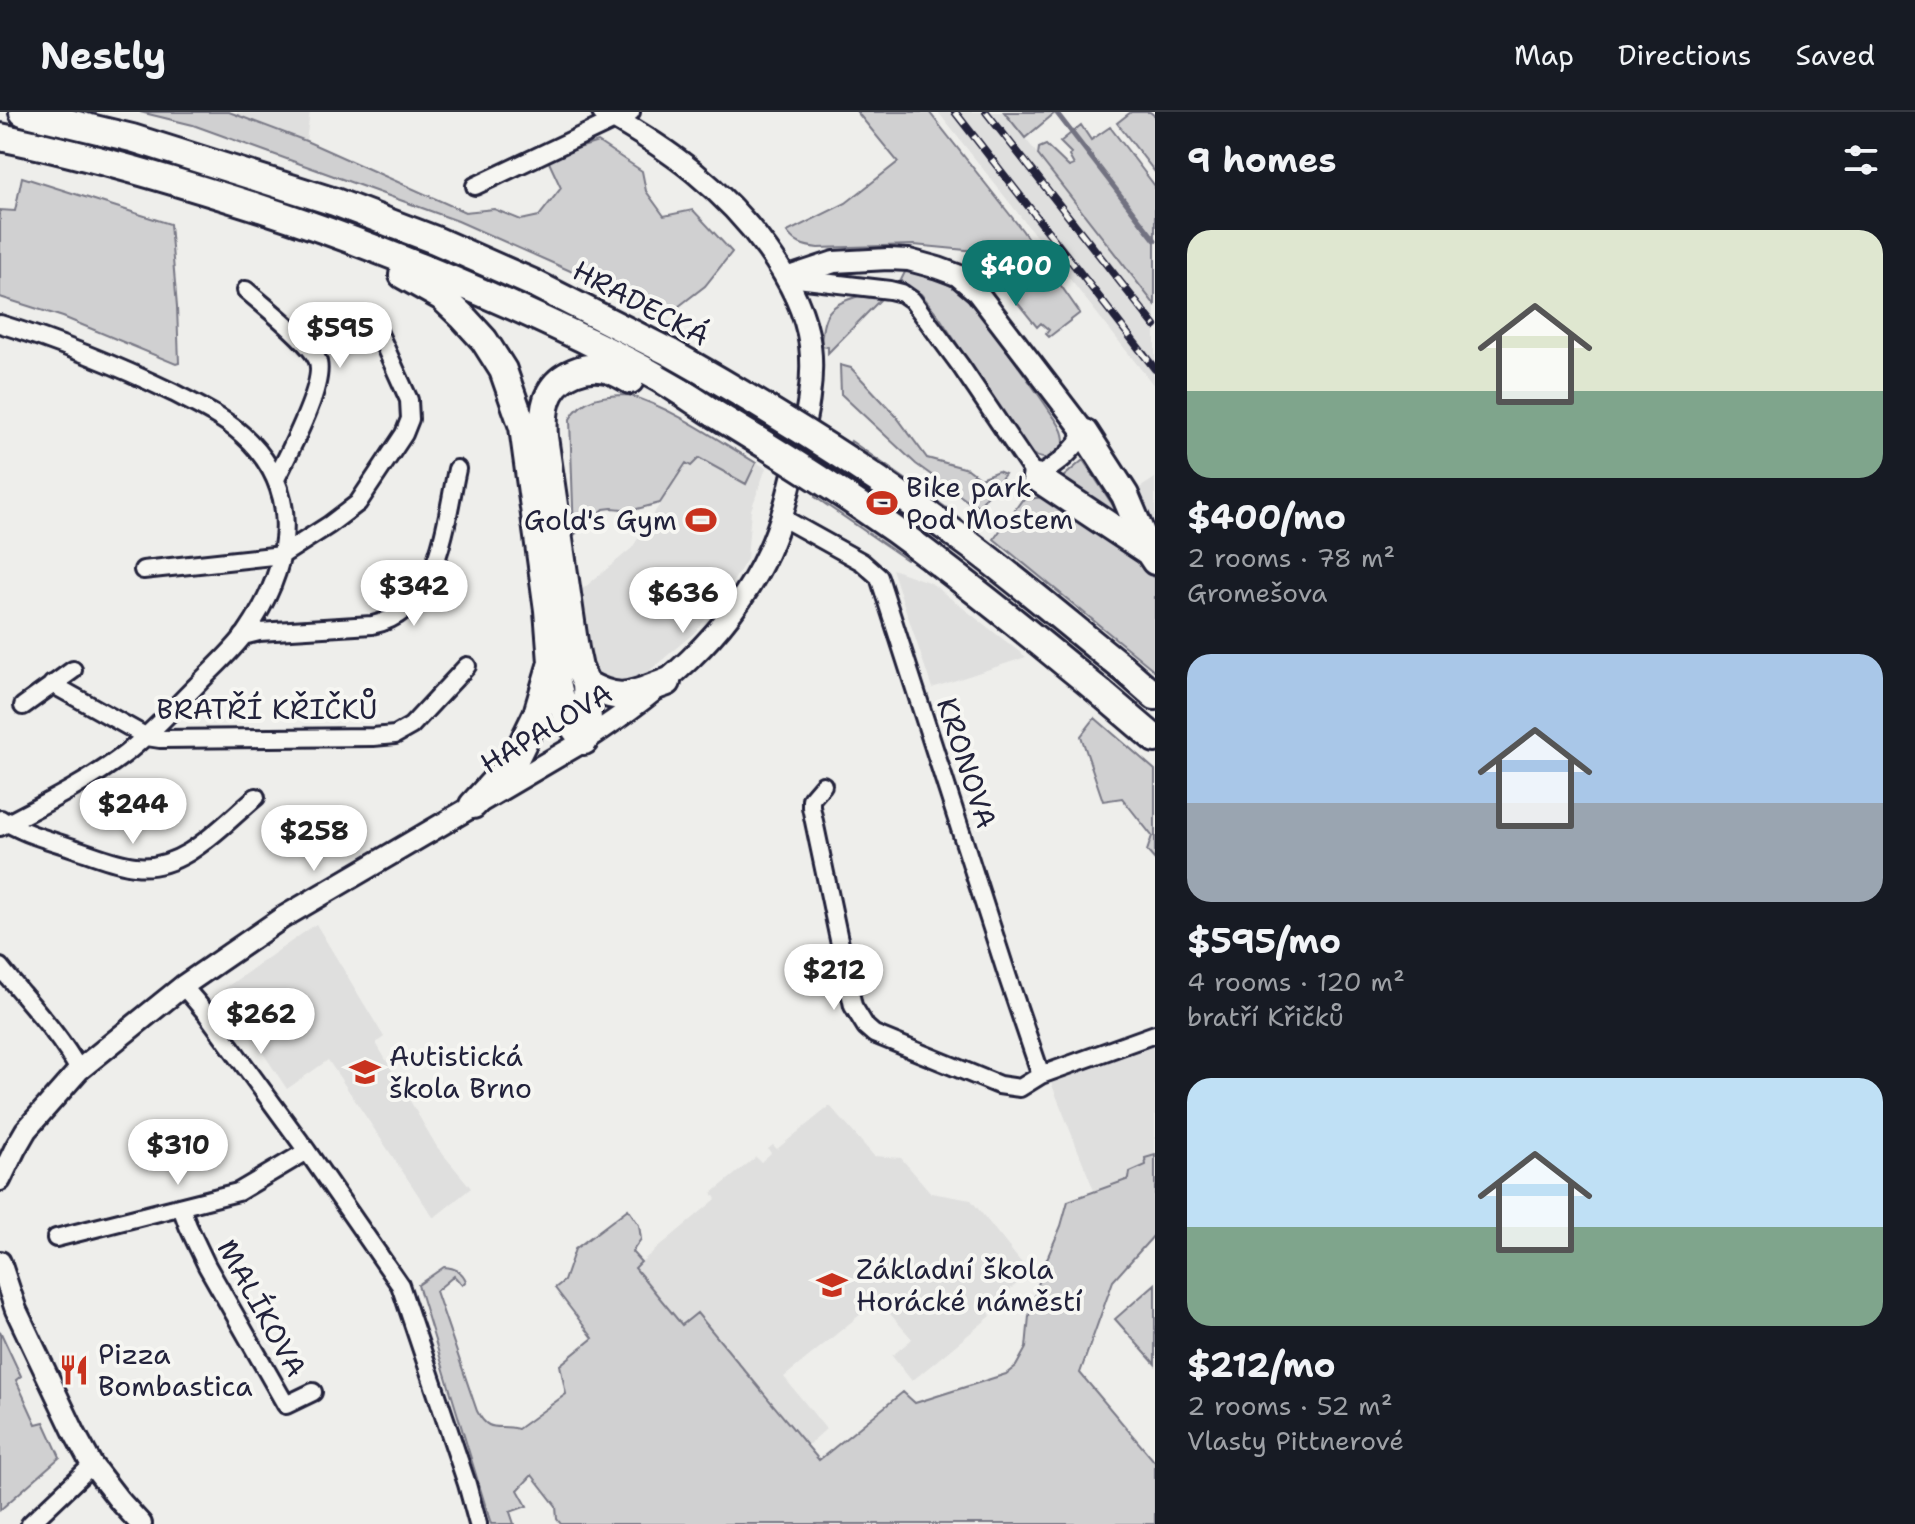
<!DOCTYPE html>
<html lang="en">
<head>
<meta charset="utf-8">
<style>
  :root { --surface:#171b24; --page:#242831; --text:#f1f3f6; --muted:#9ea1a6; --line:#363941; --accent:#0f766e }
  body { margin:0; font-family:"Shantell Sans",sans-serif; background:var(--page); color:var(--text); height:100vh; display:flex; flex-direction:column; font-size:30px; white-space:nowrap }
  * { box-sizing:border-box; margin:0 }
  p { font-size:26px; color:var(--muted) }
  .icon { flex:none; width:44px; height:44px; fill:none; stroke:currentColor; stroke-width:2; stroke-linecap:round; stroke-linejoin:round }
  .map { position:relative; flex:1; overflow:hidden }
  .side { display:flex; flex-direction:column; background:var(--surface); width:760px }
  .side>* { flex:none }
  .price { position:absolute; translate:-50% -68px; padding:0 18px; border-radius:28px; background:#fff; color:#222; font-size:26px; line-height:52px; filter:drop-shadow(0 2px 4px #0008) }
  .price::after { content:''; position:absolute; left:50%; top:48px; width:24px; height:18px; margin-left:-12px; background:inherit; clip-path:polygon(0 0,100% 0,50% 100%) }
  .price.on { background:var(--accent); color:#fff }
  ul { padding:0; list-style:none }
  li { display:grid; align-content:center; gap:16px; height:424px; padding:0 32px }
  li span { display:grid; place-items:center; height:248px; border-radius:24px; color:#555 }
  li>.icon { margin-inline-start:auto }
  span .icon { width:144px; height:144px; fill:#fffc; stroke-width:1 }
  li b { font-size:34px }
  h2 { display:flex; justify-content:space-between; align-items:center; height:96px; padding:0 32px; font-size:34px }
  header { display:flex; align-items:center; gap:48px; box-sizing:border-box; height:112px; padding:0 40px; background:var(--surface); border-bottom:2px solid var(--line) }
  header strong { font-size:38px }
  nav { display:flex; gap:44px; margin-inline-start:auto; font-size:28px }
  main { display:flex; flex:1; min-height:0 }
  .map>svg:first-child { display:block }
</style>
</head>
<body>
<header>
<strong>Nestly</strong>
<nav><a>Map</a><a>Directions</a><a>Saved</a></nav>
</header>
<main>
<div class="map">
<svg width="1155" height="1412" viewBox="0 0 1155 1412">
  <rect width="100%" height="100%" fill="#eeeeeb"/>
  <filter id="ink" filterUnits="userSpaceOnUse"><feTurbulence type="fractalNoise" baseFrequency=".0125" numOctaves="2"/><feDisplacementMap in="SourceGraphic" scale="16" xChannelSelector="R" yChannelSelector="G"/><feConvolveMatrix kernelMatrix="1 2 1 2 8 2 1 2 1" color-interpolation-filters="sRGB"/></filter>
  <g filter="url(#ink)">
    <!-- built -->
    <path fill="#dfdfde" d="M 229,0 L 310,0 L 306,29 Z
      M 938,0 L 1004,0 L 1025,26 L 1155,192 L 1155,275 Z
      M 717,327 L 766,356 L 751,398 L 747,447 L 726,481 L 695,520 L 641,566 L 629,572 L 607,572 L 594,558 L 587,543 L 579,480 L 632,436 L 686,351 Z
      M 1155,366 L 1155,427 L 1132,381 Z
      M 892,457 L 931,471 L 1026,545 L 932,576 Z
      M 316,812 L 384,925 L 376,931 L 437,1035 L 471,1076 L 435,1105 L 433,1105 L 328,948 L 287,977 L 241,908 L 228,917 L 208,888 Z
      M 1155,931 L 1155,1057 L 1097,1086 L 1050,968 Z
      M 830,994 L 874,1044 L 901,1046 L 931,1081 L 971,1088 L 1028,1159 L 1028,1163 L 987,1196 L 991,1204 L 912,1269 L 892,1244 L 912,1227 L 878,1188 L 784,1265 L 826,1317 L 807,1334 L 697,1202 L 682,1213 L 635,1155 L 716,1087 L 712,1081 L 756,1045 L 761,1050 L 771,1041 L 768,1037 L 773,1033 L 777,1037 Z"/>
    <!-- green -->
    <path fill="#d0d0d1" stroke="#797986" stroke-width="2" d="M 140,0 L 229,0 L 306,29 L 465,100 L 494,97 L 521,108 L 539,104 L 561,76 L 547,46 L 598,30 L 642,59 L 646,79 L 664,104 L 693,98 L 732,140 L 705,174 L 674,198 L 630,193 L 584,165 L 458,109 L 193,13 Z
      M 857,0 L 929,0 L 1022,118 L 1080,201 L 1049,225 L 1046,222 L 1049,218 L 1041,211 L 1037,215 L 976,139 L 914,133 L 818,136 C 803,134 796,132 787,120 L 846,91 L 898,50 Z
      M 1004,0 L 1056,0 L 1025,26 Z
      M 1131,0 L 1150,0 L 1155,4 L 1155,60 L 1117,11 Z
      M 1081,13 L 1091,28 L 1110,15 L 1155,74 L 1155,193 L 1038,43 L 1039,36 L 1046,33 L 1069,55 L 1074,53 L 1069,44 L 1071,41 L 1060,30 Z
      M 22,65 L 170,112 L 177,195 L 179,251 L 176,252 L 63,205 L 0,185 L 0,98 L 15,99 Z
      M 905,160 C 920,161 943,168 957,178 C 975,191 988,212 1001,230 C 1016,251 1032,273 1047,295 C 1052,303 1061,313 1063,322 C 1069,346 1044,353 1028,339 L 938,203 L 921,182 L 900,170 Z
      M 859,184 L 881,187 L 828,241 L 828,235 L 821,234 C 823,202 827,193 859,184 Z
      M 840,253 L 851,256 L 896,304 L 927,346 L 968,357 L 980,366 L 998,359 L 1005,362 L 979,394 L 969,390 L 916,352 L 841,282 Z
      M 628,283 C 671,295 718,328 756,351 L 746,372 L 699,346 L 691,354 L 686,351 L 660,391 L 633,398 L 612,396 L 604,397 L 574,423 L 570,307 C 582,285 605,283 628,283 Z
      M 851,329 L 948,397 L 907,448 L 815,385 Z
      M 1083,348 L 1120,404 L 1062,366 Z
      M 1050,384 L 1132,438 L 1155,468 L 1155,559 L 994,427 L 1022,388 Z
      M 1095,606 L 1155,658 L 1155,748 L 1147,739 L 1152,724 L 1122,686 L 1103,689 L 1081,624 Z
      M 1155,1043 L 1155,1122 L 1113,1169 L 1080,1261 L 1155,1350 L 1155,1412 L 561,1412 L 557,1407 L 556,1394 L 532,1363 L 518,1378 L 527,1394 L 510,1400 L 514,1412 L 491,1412 L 418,1173 L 444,1155 C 455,1156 462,1159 466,1169 L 462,1173 L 454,1164 L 436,1179 L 477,1299 C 489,1323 499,1311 518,1317 L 566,1282 L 560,1253 L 593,1226 L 555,1176 L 564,1169 L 575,1137 L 628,1097 L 639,1113 L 641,1127 L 632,1140 L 641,1150 L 635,1156 L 682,1213 L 697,1201 L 819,1348 L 903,1280 L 915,1291 L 1006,1262 L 1016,1254 L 1026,1236 L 1029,1204 L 1043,1156 L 1061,1114 L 1068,1089 L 1129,1067 L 1130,1060 L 1146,1053 L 1145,1046 Z
      M 1155,1172 L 1155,1252 L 1115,1207 Z
      M 0,1219 L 21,1264 L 16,1268 L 36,1312 L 44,1310 L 60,1345 L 0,1398 Z"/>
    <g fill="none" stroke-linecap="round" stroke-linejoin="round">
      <!-- stream -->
      <path stroke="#727281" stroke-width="5" d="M 1056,0 L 1155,128"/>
      <!-- minor casing -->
      <g stroke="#22223b" stroke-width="22">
        <path id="minor" d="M 475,74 L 631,0
          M 789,166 L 890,178 L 902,181 L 912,188 L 960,253 L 1036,365 C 1059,352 1070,342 1085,321
          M 246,178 C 263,193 309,229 317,247 C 328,269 287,344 276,367
          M 0,212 C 59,230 118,254 174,281 C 201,295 228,307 250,330 C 306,388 287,462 245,522 C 231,541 211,558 195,575 C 172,598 151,622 125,642 C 87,671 42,693 0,715
          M 781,405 L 862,450 L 879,465 L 1008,866 L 1041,963
          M 143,458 L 282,443 L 329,413 L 358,391 L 404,322 L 410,307 L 409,288 L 377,217
          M 243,524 L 259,520 L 372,513 C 439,500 445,412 457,357
          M 52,572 L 147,625 L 160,627 L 373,625 L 395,623 L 411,614 L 467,554
          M 23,594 L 73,558
          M 823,673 L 811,687 L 811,695 L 853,894 L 866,915 L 874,922 L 999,973 L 1020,976 L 1041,963 L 1155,922
          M 1,707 C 23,722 51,728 76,737 C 95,743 115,752 135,754 C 183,760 222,713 256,685
          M 0,855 C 27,889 58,920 79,958
          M 183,874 L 206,901 L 307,1039 L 400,1173 L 467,1372 L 478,1412
          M 181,1095 L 188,1114 L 207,1154 L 286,1293 L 313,1280
          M 56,1126 L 238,1080 L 307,1039
          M 30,1412 L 92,1353"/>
      </g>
      <!-- tertiary casing -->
      <g stroke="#22223b" stroke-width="26">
        <path id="tertiary" d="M 786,166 L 834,150 L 888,147 L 909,148 L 938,156 L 957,163 L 977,180 L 1085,321
          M 0,1068 L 15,1037 L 26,1018 L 79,958 L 183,874 L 282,806 L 584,629 C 659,580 730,523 768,440 C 781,412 788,383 795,353 C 804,314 815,274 810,233 C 801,168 744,101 694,60 C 666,37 635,18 603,0
          M 0,1150 L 16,1198 L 75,1322 L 92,1353 L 119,1388 L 141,1412"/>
      </g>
      <!-- trunk casing -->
      <g stroke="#22223b" stroke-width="32">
        <path id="trunk" d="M 23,0 L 132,26 L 335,90 L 435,128 L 533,171 L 671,241
          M 0,25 C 89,43 176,69 263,97 C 350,125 434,159 517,196 C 565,218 613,240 659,266 C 678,277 696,290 715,302
          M 403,163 L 442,185 L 462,204 L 484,228 L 503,258 L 523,315 L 548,498 L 552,550 L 565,603 L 584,629
          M 1085,321 L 1125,383 L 1149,440 L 1155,449
          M 1036,365 L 1149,440
          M 1123,556 L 1155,584
          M 586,572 C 621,592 631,583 667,570
          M 1101,581 L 1155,627
          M 584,629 L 588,609 L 586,572 L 579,556 L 575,537 L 544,325 C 543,310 543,294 550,281 C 560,262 586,252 606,257 C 615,259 623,264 630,268
          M 473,693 L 515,647 L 537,602 L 551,554"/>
      </g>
      <!-- minor -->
      <use href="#minor" stroke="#f6f6f2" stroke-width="16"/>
      <!-- tertiary -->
      <use href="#tertiary" stroke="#f6f6f2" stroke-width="20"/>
      <!-- trunk -->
      <use href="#trunk" stroke="#f6f6f2" stroke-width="26"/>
      <!-- rail casing -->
      <g stroke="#22223b" stroke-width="8">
        <path id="rail" d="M 955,0 L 1155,257
          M 986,0 L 1155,214"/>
      </g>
      <!-- rail -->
      <use href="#rail" stroke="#f6f6f2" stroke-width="5" stroke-dasharray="15" stroke-linecap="butt"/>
      <!-- trunk-bridge casing -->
      <g stroke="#22223b" stroke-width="32" stroke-linecap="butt">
        <path id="trunk-bridge" d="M 671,241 C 774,299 875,362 970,433 C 1022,472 1072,515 1123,556
          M 715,302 C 776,339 837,377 895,418 C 966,470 1034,525 1101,581"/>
      </g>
      <!-- trunk-bridge -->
      <use href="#trunk-bridge" stroke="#f6f6f2" stroke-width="26"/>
    </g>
  </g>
  <!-- icons -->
  <defs>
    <g id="stadium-bare" transform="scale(2.4)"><path d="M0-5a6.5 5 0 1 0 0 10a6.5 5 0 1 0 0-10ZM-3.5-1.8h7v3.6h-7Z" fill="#c8321e" stroke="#f6f6f2" stroke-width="2.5" paint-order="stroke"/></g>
    <g id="school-bare" transform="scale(2.4)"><path d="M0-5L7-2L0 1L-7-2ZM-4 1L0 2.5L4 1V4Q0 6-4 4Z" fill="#c8321e" stroke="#f6f6f2" stroke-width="2.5" paint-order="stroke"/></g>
    <g id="restaurant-bare" transform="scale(2.4)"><path d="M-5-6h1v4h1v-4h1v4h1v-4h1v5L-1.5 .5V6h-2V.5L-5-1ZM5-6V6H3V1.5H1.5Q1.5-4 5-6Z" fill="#c8321e" stroke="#f6f6f2" stroke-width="2.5" paint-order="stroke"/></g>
  </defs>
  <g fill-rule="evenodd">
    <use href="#stadium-bare" x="882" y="391"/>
    <use href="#stadium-bare" x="701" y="408"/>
    <use href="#school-bare" x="365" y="960"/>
    <use href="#school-bare" x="832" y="1173"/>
    <use href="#restaurant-bare" x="74" y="1258"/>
  </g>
  <g text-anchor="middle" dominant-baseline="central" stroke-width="8" stroke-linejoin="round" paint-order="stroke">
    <!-- street labels -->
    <g font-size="28" fill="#22223b" stroke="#f6f6f2">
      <text transform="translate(641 191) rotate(28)">HRADECKÁ</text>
      <text x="267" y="597">BRATŘÍ KŘIČKŮ</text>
      <text transform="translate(546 616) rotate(-31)">HAPALOVA</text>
      <text transform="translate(967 651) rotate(72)">KRONOVA</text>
      <text transform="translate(262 1196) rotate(61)">MALÍKOVA</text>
    </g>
    <!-- poi labels -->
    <g font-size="28" fill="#22223b" stroke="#f6f6f2" text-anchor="start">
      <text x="906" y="375">Bike park<tspan x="906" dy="32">Pod Mostem</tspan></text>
      <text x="677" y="408" text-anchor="end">Gold's Gym</text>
      <text x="389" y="944">Autistická<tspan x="389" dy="32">škola Brno</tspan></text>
      <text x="856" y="1157">Základní škola<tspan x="856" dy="32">Horácké náměstí</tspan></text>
      <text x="98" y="1242">Pizza<tspan x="98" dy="32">Bombastica</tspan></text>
    </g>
  </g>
</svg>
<b class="price on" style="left:1016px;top:196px">$400</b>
<b class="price" style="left:340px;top:258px">$595</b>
<b class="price" style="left:414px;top:516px">$342</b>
<b class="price" style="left:683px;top:523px">$636</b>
<b class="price" style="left:133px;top:734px">$244</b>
<b class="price" style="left:314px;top:761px">$258</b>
<b class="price" style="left:834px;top:900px">$212</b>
<b class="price" style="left:261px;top:944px">$262</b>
<b class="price" style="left:178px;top:1075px">$310</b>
</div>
<section class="side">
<h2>9 homes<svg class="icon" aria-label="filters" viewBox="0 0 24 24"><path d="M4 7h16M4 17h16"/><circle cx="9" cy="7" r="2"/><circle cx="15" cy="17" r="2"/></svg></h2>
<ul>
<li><span style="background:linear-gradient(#dfe7d0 65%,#7fa58c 0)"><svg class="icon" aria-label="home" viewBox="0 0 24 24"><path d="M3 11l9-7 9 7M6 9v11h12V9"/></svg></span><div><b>$400/mo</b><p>2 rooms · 78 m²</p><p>Gromešova</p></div></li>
<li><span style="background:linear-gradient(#a9c7e8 60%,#9aa5b1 0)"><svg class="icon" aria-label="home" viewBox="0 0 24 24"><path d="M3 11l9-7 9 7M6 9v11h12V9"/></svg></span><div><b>$595/mo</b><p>4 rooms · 120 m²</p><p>bratří Křičků</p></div></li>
<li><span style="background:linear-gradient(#bfe0f5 60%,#7fa58c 0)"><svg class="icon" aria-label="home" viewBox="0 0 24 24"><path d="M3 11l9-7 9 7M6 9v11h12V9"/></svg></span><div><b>$212/mo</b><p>2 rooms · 52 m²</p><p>Vlasty Pittnerové</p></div></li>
</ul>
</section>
</main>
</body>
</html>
